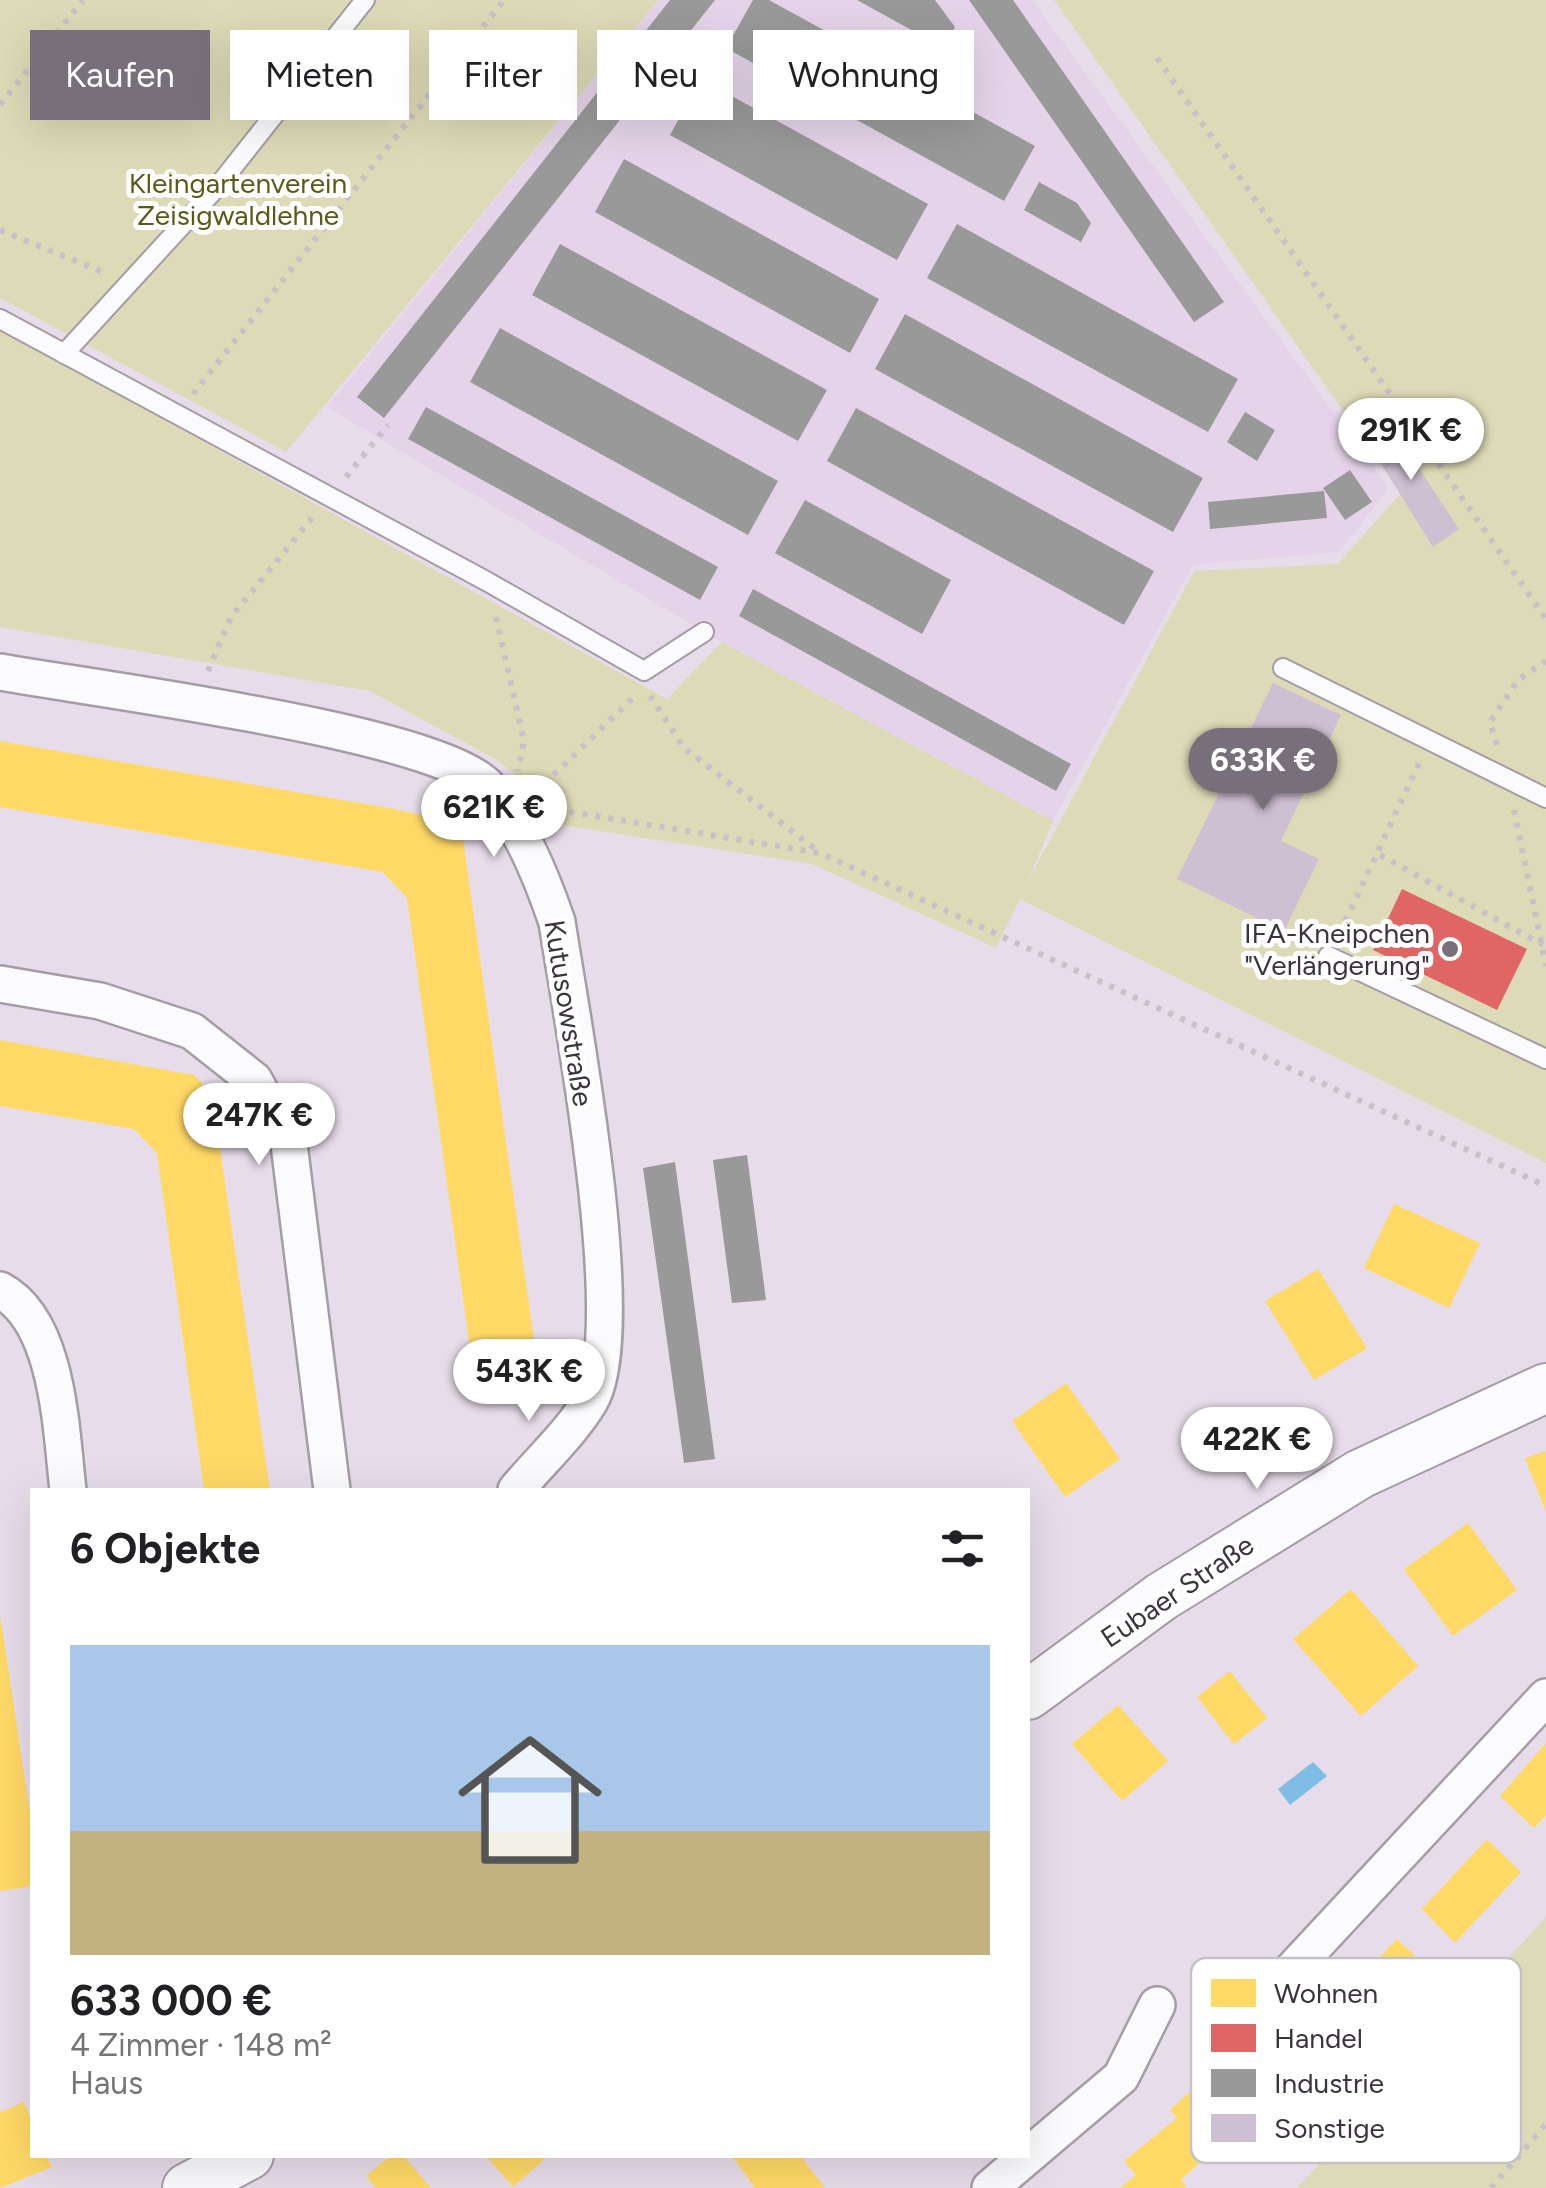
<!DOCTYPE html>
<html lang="de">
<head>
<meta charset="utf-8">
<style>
  :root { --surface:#fff; --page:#f2f2f2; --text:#202124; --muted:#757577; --line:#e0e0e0; --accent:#776f7a }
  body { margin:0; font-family:Figtree,sans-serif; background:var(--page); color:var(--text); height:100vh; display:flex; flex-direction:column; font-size:38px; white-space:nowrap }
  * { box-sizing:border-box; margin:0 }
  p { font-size:32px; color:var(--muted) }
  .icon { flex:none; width:55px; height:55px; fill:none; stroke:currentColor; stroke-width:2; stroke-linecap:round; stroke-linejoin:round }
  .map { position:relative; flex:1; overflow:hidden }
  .sheet { position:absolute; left:30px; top:1488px; width:1000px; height:670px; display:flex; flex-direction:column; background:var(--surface); border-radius:0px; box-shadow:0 10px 40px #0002 }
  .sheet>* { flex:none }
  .hud { position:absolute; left:30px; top:30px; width:1000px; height:90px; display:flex; gap:20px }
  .price { position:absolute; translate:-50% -85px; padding:0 22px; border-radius:35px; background:#fff; color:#222; font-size:32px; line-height:65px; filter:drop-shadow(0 2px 5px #0008) }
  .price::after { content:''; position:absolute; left:50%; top:60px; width:30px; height:22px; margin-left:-15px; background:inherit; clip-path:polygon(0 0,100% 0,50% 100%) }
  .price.selected { background:var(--accent); color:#fff }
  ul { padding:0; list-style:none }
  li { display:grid; align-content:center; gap:20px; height:530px; padding:0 40px }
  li+li { border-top:2px solid var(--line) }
  li span { display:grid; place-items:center; height:310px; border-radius:0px; color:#555 }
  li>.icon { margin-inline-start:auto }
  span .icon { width:180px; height:180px; fill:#fffc; stroke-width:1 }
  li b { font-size:42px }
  h2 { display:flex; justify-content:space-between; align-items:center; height:120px; padding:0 40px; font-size:42px }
  .pill { padding:0 35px; border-radius:0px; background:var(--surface); box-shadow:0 10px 40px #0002; font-size:35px; line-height:90px }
  .pill.selected { background:var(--accent); color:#fff }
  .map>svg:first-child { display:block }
</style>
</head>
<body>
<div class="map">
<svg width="1546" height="2188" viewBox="0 0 1546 2188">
  <rect width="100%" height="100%" fill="#e7ddea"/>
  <!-- built -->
  <path fill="#e5d4e9" d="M 658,0 L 1032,0 L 1389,488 L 1339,552 L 1193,565 L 1053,821 L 704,632 L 327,407 Z"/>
  <!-- green -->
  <path fill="#dddab7" d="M 0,0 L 658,0 L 286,452 L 0,298 Z
    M 1054,0 L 1546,0 L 1546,1163 L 1020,899 L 996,948 L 812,864 L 561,825 L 542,795 L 495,759 L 370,691 L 0,627 L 0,329 L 667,699 L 722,642 L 1053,821 L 1027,883 L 1194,571 L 1338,564 L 1401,493 Z
    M 1546,1917 L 1546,2188 L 1297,2188 Z"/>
  <!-- water -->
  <path fill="#7fbde4" d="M 1313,1762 L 1327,1776 L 1290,1805 L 1278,1789 Z"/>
  <!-- homes -->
  <path fill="#ffd966" d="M 0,741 L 395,809 L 443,820 L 463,839 L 539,1375 L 475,1384 L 407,898 L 383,872 L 0,807 Z
    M 0,1040 L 194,1075 L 212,1094 L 270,1490 L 204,1490 L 157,1153 L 134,1129 L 0,1106 Z
    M 1394,1204 L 1480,1243 L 1449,1308 L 1364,1268 Z
    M 1318,1269 L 1367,1348 L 1314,1380 L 1265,1301 Z
    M 1066,1383 L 1120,1459 L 1065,1497 L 1012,1421 Z
    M 1546,1451 L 1546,1512 L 1525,1458 Z
    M 1468,1523 L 1517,1590 L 1453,1636 L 1404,1569 Z
    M 1351,1589 L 1418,1666 L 1361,1716 L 1293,1639 Z
    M 0,1614 L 32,1826 L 32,1886 L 0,1891 Z
    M 1230,1671 L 1267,1718 L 1234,1744 L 1197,1697 Z
    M 1118,1705 L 1168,1761 L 1122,1801 L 1072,1744 Z
    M 1546,1743 L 1546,1815 L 1534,1828 L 1500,1796 Z
    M 1487,1839 L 1521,1872 L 1455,1943 L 1422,1909 Z
    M 1397,1939 L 1431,1971 L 1365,2040 L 1331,2008 Z
    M 1253,2055 L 1282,2086 L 1181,2180 L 1187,2188 L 1120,2188 L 1136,2175 L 1124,2161 L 1177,2118 L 1170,2110 L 1228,2056 L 1239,2068 Z
    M 24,2102 L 32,2122 L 32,2155 L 46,2155 L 52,2167 L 0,2188 L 0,2112 Z
    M 391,2155 L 403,2155 L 431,2188 L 376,2188 L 366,2176 Z
    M 485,2155 L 549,2155 L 513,2187 Z
    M 731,2155 L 800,2155 L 825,2188 L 755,2188 Z"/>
  <!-- shops -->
  <path fill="#e06666" d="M 1402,889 L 1527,949 L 1497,1010 L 1373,950 Z"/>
  <!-- industry -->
  <path fill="#999" d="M 670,0 L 715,0 L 384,418 L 357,397 Z
    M 753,0 L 769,0 L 1035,146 L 1004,201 L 726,48 Z
    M 857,0 L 935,0 L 955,27 L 944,48 Z
    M 969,0 L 1013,0 L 1224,302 L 1194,322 Z
    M 701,79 L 928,204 L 897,260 L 670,135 Z
    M 624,159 L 879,299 L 850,353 L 595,212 Z
    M 1039,182 L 1077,203 L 1091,223 L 1081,242 L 1024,210 Z
    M 957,224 L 1238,379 L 1208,432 L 927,278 Z
    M 560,244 L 827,390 L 798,441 L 532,295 Z
    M 905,314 L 1203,478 L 1173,532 L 875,369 Z
    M 500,328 L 778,481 L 748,535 L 470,382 Z
    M 426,407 L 718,567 L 700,600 L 408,439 Z
    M 856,408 L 1154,571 L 1124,625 L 827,461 Z
    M 1245,412 L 1275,430 L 1257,461 L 1227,442 Z
    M 1350,470 L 1372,502 L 1345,520 L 1323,488 Z
    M 1324,491 L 1327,518 L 1210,529 L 1208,502 Z
    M 805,500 L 951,580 L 922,634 L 775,553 Z
    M 753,589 L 1071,764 L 1056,791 L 739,616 Z
    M 747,1155 L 766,1300 L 732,1303 L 713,1160 Z
    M 675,1162 L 715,1459 L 684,1463 L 643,1168 Z"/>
  <!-- building -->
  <path fill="#cebfd2" d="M 1386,419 L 1459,529 L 1433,547 L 1362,433 Z
    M 1273,683 L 1341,715 L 1281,841 L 1319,859 L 1284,931 L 1177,879 Z"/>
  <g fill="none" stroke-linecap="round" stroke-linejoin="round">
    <!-- lane casing -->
    <g stroke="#a49da6" stroke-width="22">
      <path id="lane" d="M 0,319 L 488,582 L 644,671 L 704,632
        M 64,354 L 218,186 L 365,0
        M 1283,668 L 1546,798
        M 1328,956 L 1546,1059"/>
    </g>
    <!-- street casing -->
    <g stroke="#a49da6" stroke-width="40">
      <path id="street" d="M 0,672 C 88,688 439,732 488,787 C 520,823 542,878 557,922 C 571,1014 632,1331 590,1401 C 571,1433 540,1461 516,1490
        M 0,984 L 100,1001 L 192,1031 L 254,1080 L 289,1144 L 332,1490
        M 0,1290 C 59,1321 61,1431 68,1490
        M 1265,1999 L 1546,1697
        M 990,2188 L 1121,2077 L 1157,2005"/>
    </g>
    <!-- secondary casing -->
    <g stroke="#a49da6" stroke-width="52">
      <path id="secondary" d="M 1028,1695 L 1161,1597 L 1360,1474 L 1546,1388
        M 187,2188 L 249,2155"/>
    </g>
    <!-- path -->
    <path stroke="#c6c2c7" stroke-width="6" stroke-dasharray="5 8" stroke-linecap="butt" d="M 1157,58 L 1546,619
      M 0,105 L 83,0
      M 0,230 L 105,273
      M 193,394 L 504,0
      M 346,477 L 388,425
      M 496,617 L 524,741 L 518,771
      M 208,671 L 231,617 L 312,518
      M 650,696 L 684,748 L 819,852
      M 1497,745 L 1490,722 L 1518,680 L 1546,661
      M 535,793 L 637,694
      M 1514,810 L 1546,966
      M 544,812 L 559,810 L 820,853 L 1546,1186
      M 1380,855 L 1543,945
      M 1340,933 L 1419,763
      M 1491,2188 L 1546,2124"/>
    <!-- lane -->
    <use href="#lane" stroke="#fbfafc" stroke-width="18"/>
    <!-- street -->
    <use href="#street" stroke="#fbfafc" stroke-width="35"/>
    <!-- secondary -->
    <use href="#secondary" stroke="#fbfafc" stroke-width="48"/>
  </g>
  <!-- markers -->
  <circle fill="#776f7a" stroke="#fff" stroke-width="4" cx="1450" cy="949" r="10"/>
  <g text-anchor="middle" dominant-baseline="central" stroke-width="10" stroke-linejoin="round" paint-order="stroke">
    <!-- park labels -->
    <g font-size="28" fill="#585a18" stroke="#fff">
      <text x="238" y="183">Kleingartenverein<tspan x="238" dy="32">Zeisigwaldlehne</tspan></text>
    </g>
    <!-- poi labels -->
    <g font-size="28" fill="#3b343d" stroke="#fff" text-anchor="end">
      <text x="1430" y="933">IFA-Kneipchen<tspan x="1430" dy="32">"Verlängerung"</tspan></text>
    </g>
    <!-- street labels -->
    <g font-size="28" fill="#3b343d" stroke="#fff">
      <text transform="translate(569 1013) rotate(81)">Kutusowstraße</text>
      <text transform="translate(1177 1591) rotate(-34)">Eubaer Straße</text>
    </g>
  </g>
  <!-- legend -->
  <rect x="1191" y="1958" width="330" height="205" rx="15" fill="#fff" stroke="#c4c2c5" stroke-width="2.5"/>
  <rect x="1211" y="1979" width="45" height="28" fill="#ffd966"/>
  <rect x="1211" y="2024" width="45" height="28" fill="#e06666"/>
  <rect x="1211" y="2069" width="45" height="28" fill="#999"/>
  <rect x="1211" y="2114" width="45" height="28" fill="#cebfd2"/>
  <g font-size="28" fill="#3b343d">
    <text x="1274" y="2003">Wohnen</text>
    <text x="1274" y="2048">Handel</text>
    <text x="1274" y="2093">Industrie</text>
    <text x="1274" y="2138">Sonstige</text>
  </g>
</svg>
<b class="price" style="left:1411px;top:483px">291K €</b>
<b class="price selected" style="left:1263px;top:813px">633K €</b>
<b class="price" style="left:494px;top:860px">621K €</b>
<b class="price" style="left:259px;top:1168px">247K €</b>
<b class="price" style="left:529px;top:1424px">543K €</b>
<b class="price" style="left:1257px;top:1492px">422K €</b>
<div class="hud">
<a class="pill selected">Kaufen</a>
<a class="pill">Mieten</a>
<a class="pill">Filter</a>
<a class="pill">Neu</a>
<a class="pill">Wohnung</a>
</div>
<section class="sheet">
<h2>6 Objekte<svg class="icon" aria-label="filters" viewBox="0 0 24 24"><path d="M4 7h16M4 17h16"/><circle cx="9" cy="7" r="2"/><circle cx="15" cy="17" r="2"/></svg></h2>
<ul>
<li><span style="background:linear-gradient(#a9c7e8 60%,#c2b280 0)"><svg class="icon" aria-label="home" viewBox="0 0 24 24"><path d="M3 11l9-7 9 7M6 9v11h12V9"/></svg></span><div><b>633 000 €</b><p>4 Zimmer · 148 m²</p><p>Haus</p></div></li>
</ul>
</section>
</div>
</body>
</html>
